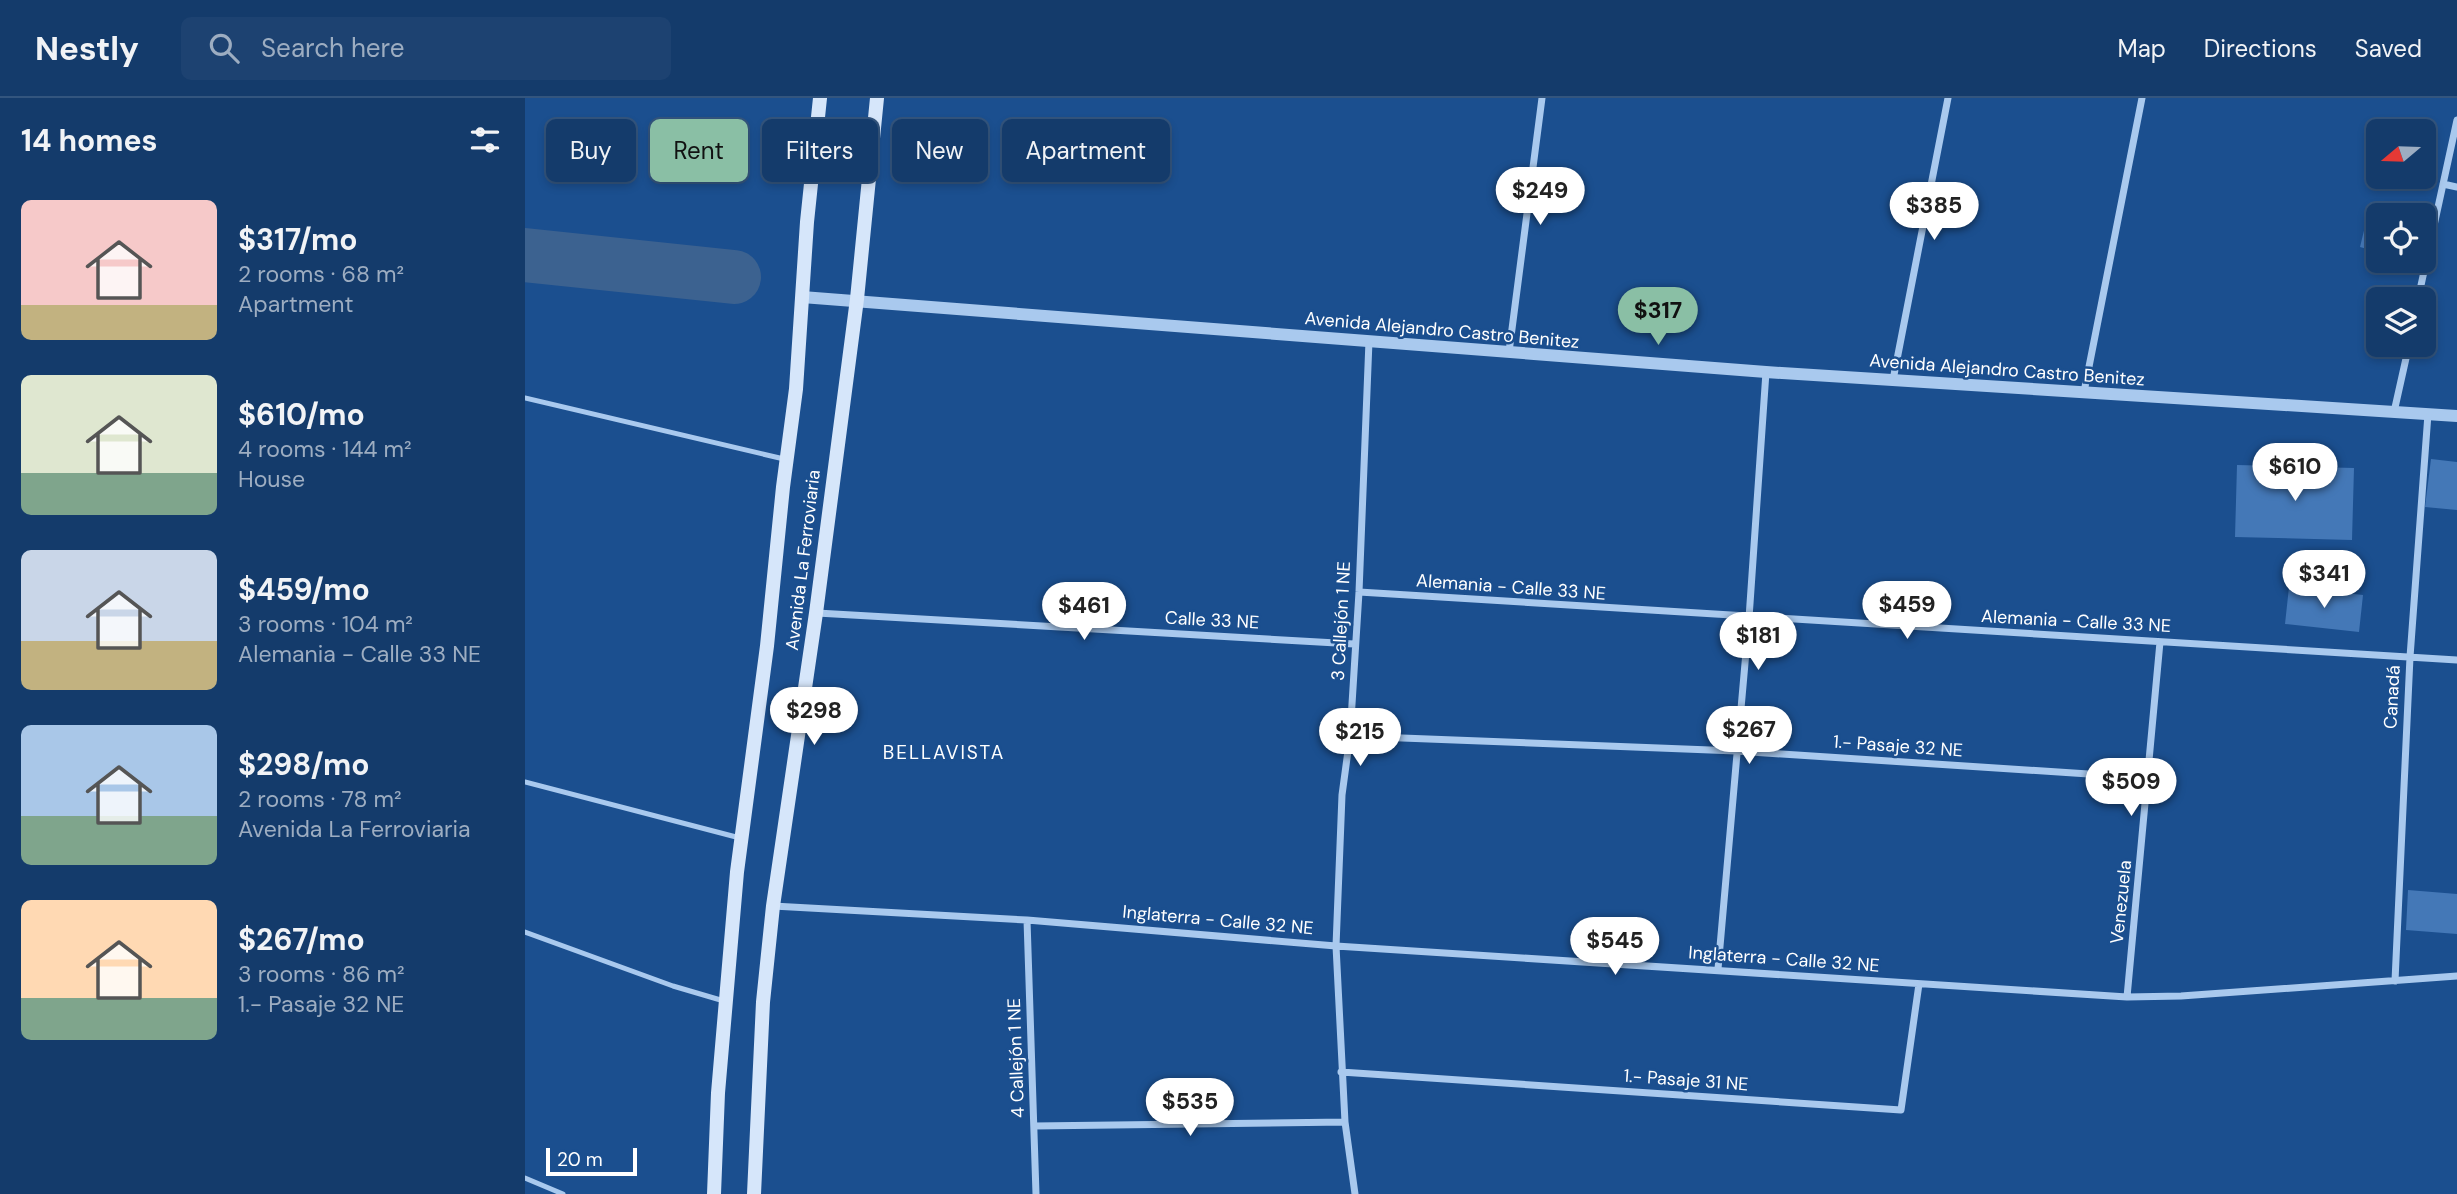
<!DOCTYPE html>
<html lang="en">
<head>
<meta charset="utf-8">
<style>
  :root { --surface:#143b6b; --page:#1d4271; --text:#f1f3f6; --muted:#9dadc1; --line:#33557e; --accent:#8abfa5 }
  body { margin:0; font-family:"DM Sans",sans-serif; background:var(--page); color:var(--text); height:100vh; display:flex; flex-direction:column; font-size:26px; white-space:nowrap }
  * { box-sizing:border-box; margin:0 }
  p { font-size:23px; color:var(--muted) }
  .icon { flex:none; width:38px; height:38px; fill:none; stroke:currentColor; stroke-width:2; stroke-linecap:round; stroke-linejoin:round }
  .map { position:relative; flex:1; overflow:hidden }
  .sheet { display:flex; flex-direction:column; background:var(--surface); width:525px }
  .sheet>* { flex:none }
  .guide { position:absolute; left:21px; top:21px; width:665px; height:63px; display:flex; gap:14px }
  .needle { width:46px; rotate:251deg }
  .fabs { position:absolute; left:1841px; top:21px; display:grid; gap:14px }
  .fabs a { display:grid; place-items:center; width:70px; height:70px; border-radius:10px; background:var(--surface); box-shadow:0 4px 10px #0003,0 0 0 2px var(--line); font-size:35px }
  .scale { position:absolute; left:21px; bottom:18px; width:91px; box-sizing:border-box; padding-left:7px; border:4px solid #fff; border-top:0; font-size:19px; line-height:24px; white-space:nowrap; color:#fff; -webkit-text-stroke:5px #1b4f8f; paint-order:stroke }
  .price { position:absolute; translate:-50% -60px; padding:0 16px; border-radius:24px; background:#fff; color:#222; font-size:23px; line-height:46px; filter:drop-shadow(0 2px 4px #0008) }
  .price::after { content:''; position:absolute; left:50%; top:42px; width:21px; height:16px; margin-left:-10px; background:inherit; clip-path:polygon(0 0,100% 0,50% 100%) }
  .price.current { background:var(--accent); color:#111 }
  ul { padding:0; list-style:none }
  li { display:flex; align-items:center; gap:21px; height:175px; padding:0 21px }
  li span { display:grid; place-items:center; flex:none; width:196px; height:140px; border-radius:10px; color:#555 }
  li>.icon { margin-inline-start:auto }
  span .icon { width:84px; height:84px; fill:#fffc; stroke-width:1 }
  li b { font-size:30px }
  h2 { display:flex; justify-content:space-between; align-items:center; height:84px; padding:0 21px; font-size:30px }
  .pill { padding:0 24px; border-radius:10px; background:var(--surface); box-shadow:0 4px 10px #0003,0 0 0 2px var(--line); font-size:24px; line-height:63px }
  .pill.current { background:var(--accent); color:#111 }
  header { display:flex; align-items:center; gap:42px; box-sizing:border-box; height:98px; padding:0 35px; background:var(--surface); border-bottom:2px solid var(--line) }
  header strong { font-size:33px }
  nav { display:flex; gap:38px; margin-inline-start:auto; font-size:24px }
  .search { width:490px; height:63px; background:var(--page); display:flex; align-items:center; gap:18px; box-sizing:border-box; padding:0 24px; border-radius:10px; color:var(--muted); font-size:26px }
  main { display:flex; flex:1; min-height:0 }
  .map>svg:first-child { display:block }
</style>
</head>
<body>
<header>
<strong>Nestly</strong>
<div class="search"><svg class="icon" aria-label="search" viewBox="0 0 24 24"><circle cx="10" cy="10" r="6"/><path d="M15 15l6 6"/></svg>Search here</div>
<nav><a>Map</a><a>Directions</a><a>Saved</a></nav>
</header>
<main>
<section class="sheet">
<h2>14 homes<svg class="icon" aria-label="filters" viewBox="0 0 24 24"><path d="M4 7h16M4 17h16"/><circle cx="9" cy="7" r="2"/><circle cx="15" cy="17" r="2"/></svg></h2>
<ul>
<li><span style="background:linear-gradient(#f6c9c9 75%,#c2b280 0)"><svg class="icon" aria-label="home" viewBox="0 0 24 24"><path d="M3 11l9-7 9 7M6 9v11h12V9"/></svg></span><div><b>$317/mo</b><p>2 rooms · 68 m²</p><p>Apartment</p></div></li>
<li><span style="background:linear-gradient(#dfe7d0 70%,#7fa58c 0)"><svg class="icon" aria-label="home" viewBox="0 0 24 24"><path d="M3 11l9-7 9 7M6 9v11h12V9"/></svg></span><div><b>$610/mo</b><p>4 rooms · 144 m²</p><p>House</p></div></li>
<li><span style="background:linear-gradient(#c9d6e8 65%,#c2b280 0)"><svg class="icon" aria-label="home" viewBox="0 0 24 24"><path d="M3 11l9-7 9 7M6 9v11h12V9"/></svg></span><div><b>$459/mo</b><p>3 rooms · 104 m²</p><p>Alemania - Calle 33 NE</p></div></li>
<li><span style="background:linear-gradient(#a9c7e8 65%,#7fa58c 0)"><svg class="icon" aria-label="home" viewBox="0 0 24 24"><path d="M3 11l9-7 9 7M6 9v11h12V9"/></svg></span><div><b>$298/mo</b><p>2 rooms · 78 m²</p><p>Avenida La Ferroviaria</p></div></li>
<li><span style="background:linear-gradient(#ffd9b3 70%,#7fa58c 0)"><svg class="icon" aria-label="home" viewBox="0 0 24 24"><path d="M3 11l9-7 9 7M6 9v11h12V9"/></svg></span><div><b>$267/mo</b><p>3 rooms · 86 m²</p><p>1.- Pasaje 32 NE</p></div></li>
</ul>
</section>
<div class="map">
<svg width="1932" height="1096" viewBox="0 0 1932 1096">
  <rect width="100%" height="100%" fill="#1b4f8f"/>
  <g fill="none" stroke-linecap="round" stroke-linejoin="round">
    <!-- river -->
    <path stroke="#3c6290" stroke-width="54" d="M 0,157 L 209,179"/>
  </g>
  <!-- building -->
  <path fill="#4478b7" d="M 1846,104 L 1872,111 L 1870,117 L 1853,117 L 1853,154 L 1835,149 Z
    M 1906,361 L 1932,364 L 1932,412 L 1900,409 Z
    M 1712,367 L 1829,370 L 1827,442 L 1710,439 Z
    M 1764,489 L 1838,497 L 1834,534 L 1760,526 Z
    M 1883,792 L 1932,796 L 1932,836 L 1881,832 Z"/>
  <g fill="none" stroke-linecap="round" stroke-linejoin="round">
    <!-- service -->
    <path stroke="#a9c9ee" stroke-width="5" d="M 0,300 L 259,361
      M 0,684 L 215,740
      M 0,834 L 148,888 L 199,903
      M 0,1080 L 38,1096"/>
    <!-- minor -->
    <path stroke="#a9c9ee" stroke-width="7" d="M 1918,86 L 1932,89
      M 1893,201 L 1932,22
      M 984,254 L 1017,0
      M 1368,282 L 1423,0
      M 1559,294 L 1617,0
      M 1869,314 L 1884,247
      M 834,494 L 1932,562
      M 292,515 L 829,546
      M 825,638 L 1211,653 L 1624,680
      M 248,808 L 502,822 L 811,848 L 1602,899 L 1656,898 L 1932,878
      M 502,822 L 511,1096
      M 1193,871 L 1224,520 L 1241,274
      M 1870,883 L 1885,559 L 1903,316
      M 1602,899 L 1635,544
      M 816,974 L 1376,1012 L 1394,886
      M 509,1028 L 820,1024
      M 830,1096 L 820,1024 L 811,848 L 817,697 L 825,638 L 834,494 L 844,243"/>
    <!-- tertiary -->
    <path stroke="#a9c9ee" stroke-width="12" d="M 277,199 L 1241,274 L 1932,318"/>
    <!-- secondary -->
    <path stroke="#d6e6fa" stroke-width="14" d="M 189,1096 L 193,995 L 212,774 L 242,548 L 258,389 L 271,291 L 282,124 L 295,0
      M 229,1096 L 238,904 L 248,808 L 291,515 L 332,201 L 352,0"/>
  </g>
  <g text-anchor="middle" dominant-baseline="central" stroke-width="5" stroke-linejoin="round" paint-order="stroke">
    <!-- street labels -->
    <g font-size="18" fill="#fff" stroke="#1b4f8f">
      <text transform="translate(917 232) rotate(5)">Avenida Alejandro Castro Benitez</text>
      <text transform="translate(1482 272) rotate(4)">Avenida Alejandro Castro Benitez</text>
      <text transform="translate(278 462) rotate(-83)">Avenida La Ferroviaria</text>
      <text transform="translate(986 489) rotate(4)">Alemania - Calle 33 NE</text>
      <text transform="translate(687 522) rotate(3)">Calle 33 NE</text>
      <text transform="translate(816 523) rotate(-87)">3 Callejón 1 NE</text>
      <text transform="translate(1551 523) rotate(3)">Alemania - Calle 33 NE</text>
      <text transform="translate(1867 599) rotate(-87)">Canadá</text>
      <text transform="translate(1373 648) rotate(4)">1.- Pasaje 32 NE</text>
      <text transform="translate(1596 804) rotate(-84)">Venezuela</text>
      <text transform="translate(693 822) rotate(5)">Inglaterra - Calle 32 NE</text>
      <text transform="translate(1259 861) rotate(4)">Inglaterra - Calle 32 NE</text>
      <text transform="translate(491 960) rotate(-92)">4 Callejón 1 NE</text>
      <text transform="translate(1161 982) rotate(4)">1.- Pasaje 31 NE</text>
    </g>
    <!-- neighbourhood labels -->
    <g font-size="19" letter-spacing="2" fill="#fff" stroke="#1b4f8f">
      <text x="419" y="654">BELLAVISTA</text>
    </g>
  </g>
</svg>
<div class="fabs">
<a><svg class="needle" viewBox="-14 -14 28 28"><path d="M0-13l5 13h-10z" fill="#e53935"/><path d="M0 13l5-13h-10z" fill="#9dadc1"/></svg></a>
<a><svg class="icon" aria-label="locate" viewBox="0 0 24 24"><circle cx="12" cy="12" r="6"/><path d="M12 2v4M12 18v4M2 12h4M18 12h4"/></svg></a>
<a><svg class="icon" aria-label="layers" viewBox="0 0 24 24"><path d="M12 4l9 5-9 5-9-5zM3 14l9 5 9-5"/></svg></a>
</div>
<div class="scale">20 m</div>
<b class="price" style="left:1015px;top:129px">$249</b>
<b class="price" style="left:1409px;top:144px">$385</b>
<b class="price current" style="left:1133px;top:249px">$317</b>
<b class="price" style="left:1770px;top:405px">$610</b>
<b class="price" style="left:1799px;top:512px">$341</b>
<b class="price" style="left:1382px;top:543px">$459</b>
<b class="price" style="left:559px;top:544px">$461</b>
<b class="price" style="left:1233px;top:574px">$181</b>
<b class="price" style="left:289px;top:649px">$298</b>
<b class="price" style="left:1224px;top:668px">$267</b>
<b class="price" style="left:835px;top:670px">$215</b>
<b class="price" style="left:1606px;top:720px">$509</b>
<b class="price" style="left:1090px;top:879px">$545</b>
<b class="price" style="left:665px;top:1040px">$535</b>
<div class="guide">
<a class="pill">Buy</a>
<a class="pill current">Rent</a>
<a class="pill">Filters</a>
<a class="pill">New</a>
<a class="pill">Apartment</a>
</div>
</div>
</main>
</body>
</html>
